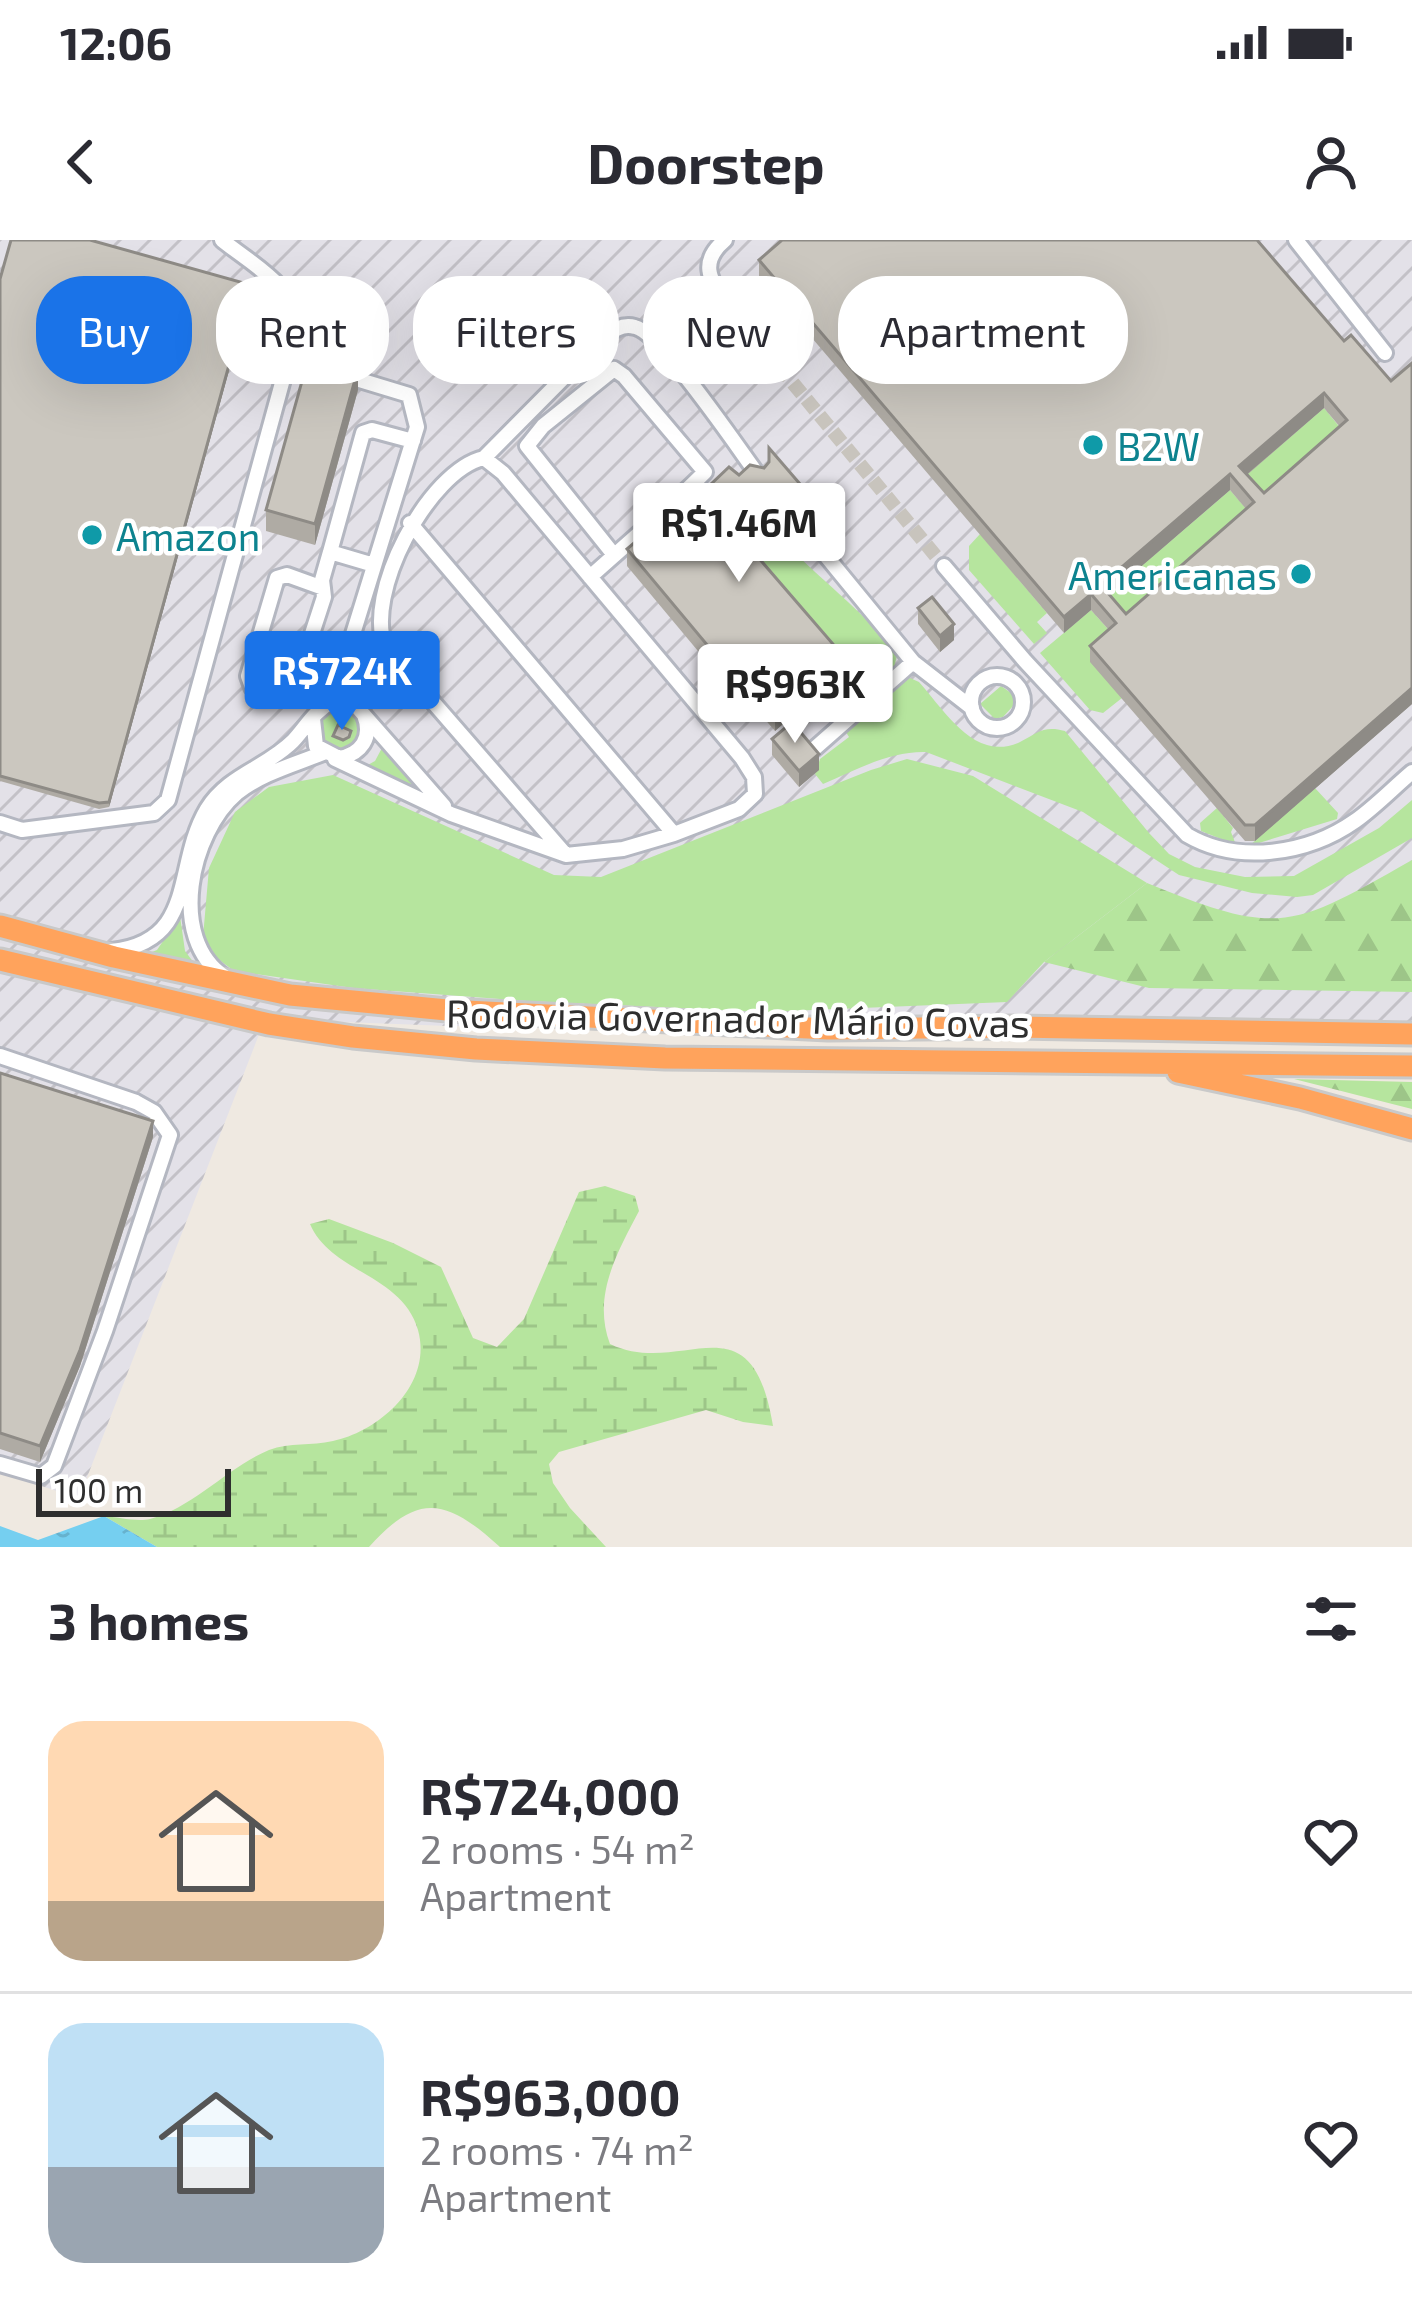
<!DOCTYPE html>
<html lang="en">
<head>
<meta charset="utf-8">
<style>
  :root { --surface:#fff; --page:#f7f7f7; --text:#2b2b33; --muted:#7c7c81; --line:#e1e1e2; --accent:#1a73e8 }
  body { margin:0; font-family:"Exo 2",sans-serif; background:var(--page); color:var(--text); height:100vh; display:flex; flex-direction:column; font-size:45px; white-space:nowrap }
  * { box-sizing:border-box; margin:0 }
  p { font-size:39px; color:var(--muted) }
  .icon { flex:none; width:66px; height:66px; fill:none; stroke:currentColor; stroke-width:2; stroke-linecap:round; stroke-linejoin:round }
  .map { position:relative; height:1307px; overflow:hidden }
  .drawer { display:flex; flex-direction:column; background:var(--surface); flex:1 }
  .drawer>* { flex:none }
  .hud { position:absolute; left:36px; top:36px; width:1341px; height:108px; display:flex; gap:24px }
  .scale { position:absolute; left:36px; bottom:30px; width:195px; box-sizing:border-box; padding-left:12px; border:6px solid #2e2e2e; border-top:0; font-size:33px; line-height:42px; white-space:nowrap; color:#2e2e2e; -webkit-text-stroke:9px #fff; paint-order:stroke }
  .price { position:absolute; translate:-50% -102px; padding:0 27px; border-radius:12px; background:#fff; color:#222; font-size:39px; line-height:78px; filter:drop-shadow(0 3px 6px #0008) }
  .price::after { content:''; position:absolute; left:50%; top:72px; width:36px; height:27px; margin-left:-18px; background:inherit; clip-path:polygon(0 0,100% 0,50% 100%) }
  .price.active { background:var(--accent); color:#fff }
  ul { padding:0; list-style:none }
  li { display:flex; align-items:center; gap:36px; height:300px; padding:0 48px }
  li+li { border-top:3px solid var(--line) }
  li span { display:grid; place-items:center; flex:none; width:336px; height:240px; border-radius:36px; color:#555 }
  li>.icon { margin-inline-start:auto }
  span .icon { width:144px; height:144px; fill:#fffc; stroke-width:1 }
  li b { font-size:51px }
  h2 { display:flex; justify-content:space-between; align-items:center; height:144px; padding:0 48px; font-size:51px }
  .pill { padding:0 42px; border-radius:48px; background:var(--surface); box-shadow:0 12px 48px #0002; font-size:42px; line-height:108px }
  .pill.active { background:var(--accent); color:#fff }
  .status { display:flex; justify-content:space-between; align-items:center; height:84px; padding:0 60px; background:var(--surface); direction:ltr }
  .status svg { height:33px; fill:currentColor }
  header { display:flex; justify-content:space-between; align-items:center; height:156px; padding:0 48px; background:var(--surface); font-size:54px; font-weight:700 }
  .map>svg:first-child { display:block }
</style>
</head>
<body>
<div class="status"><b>12:06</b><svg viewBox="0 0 49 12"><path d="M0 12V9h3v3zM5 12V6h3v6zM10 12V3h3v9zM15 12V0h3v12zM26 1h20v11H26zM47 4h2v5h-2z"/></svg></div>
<header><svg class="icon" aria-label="back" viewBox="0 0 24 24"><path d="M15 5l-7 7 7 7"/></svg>Doorstep<svg class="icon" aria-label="person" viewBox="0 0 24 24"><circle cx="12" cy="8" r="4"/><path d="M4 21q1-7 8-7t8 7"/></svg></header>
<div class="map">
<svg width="1412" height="1307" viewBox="0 0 1412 1307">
  <defs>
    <pattern id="industrial-furrows" width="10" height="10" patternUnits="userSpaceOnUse" patternTransform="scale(3)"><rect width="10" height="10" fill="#e3e1e8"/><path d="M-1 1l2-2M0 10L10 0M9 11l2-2" fill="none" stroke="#c3c1c7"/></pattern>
    <pattern id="forest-firs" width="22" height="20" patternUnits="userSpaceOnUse" patternTransform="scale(3)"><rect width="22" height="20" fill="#b6e59e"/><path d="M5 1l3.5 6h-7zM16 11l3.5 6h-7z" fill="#9dc588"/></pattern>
    <pattern id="wetland-marsh" width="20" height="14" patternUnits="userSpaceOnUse" patternTransform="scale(3)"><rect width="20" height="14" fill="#b6e59e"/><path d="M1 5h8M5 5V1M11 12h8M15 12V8" fill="none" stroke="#9dc588"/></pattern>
    <pattern id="water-ripples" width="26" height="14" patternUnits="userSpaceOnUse" patternTransform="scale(3)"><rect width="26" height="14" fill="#75cff0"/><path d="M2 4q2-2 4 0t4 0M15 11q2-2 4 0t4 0" fill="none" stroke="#66b2ce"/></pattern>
  </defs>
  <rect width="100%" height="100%" fill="#efe9e1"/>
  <!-- industrial -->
  <path fill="url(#industrial-furrows)" d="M 0,0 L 1412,0 L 1412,794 L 448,786 L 265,779 L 79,1258 L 0,1233 Z"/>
  <!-- grass -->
  <path fill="#b6e59e" d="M 1324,168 L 1347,196 L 1264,269 L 1239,241 Z
    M 1230,250 L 1254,278 L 1126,389 L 1101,361 Z
    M 980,294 L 1047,373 L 1037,382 L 1047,393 L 1034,404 L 969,330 L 969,306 Z
    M 778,295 C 816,338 863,368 897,416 L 893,431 L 838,478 L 815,452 L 845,424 L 749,312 L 758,304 L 763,308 Z
    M 1091,370 L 1116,398 L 1122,458 L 1103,473 L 1090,470 L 1040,413 Z
    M 910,438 L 919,442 C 945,471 975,523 1020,502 C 1037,493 1044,485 1065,491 L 1149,593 L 1169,614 L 1195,627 L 1245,637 L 1294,636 L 1379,588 L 1412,560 L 1412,598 L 1313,655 L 1297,657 L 1252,653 L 1179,635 L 1083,572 L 926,512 C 889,511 856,530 823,544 L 815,534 L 820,519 L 849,497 L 844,489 L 901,440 Z
    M 1001,446 L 1014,455 L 1014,465 L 1003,477 L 995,479 L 980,464 Z
    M318 489a21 21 0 1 1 42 0a21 21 0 1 1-42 0Z
    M 383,506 L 422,550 L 366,526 L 375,521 Z
    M 907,519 L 973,536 L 1147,643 L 1044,722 L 1007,762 L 764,772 L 527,761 L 353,748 L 234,731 L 218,719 L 203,697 L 209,628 L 235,572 L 269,547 L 333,535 L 554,635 L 601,637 L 871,530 Z
    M 1315,548 L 1338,573 L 1337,579 L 1249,606 Z
    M 1217,568 L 1233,588 L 1231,592 L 1236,605 L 1201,591 L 1200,583 Z
    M 180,676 L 185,711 L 200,731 L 142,716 L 157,710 Z"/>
  <!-- forest -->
  <path fill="url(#forest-firs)" d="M 1412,620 L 1412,752 L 1149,748 L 1044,722 L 1147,643 C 1279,697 1291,689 1412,620 Z
    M 1294,839 L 1412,842 L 1412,869 Z"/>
  <!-- wetland -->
  <path fill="url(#wetland-marsh)" d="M 605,946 L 635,956 L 639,971 C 617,1013 592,1056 610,1104 C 683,1139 751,1052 773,1186 L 743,1182 L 706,1170 L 559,1212 L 549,1224 L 553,1243 L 570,1268 L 606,1307 L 500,1307 C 447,1259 419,1251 369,1307 L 157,1307 L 104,1276 C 117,1277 137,1282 150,1279 C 194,1267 228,1227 269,1210 C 290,1202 311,1206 333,1201 C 380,1191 433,1144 418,1090 C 402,1034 331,1033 310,984 L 329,979 L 393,1003 L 441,1027 L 473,1098 L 497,1107 L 524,1079 L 579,952 Z"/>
  <!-- water -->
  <path fill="url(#water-ripples)" d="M 104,1276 L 157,1307 L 0,1307 L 0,1286 L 38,1300 Z"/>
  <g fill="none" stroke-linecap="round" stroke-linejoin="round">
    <!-- minor-tunnel -->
    <path stroke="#c8c4bd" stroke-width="14" stroke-dasharray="14 7" stroke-linecap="butt" d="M 726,62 L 944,326"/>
    <!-- minor casing -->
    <g stroke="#b4b7c1" stroke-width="20">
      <path id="minor" d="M 725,0 C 700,21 708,39 726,62
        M 1296,0 L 1385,113
        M 484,218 L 601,100 C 611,92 621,83 635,87 C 660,92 738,208 758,235
        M 795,278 L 913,422 L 972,468
        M 410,283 L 674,594
        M 330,312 L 363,193 L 372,190 L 413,201
        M 944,326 L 1025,421 L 1187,595 C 1238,625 1308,614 1355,581 C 1375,567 1393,548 1412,532
        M 590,337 C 629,302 668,269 705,232 L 624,136 L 614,129 L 543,186 L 527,206 L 614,315
        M 323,348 L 287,335 L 277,338 L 248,436 L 252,447 L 282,458 L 293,452 L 324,357 L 322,340 L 330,312 L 374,325
        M971 462a26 26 0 1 1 52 0a26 26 0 1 1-52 0Z
        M 332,462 L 417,187 L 409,155 L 343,135
        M 313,479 L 316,506 L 339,518 C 361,514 373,498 364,475
        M 814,509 L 913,422
        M 335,519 L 451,574 L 566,615 L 623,609 L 674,594 L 739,569 L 755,554 L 754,537 L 742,518 L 503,233 L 484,218 C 429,230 362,356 386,408 L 566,615
        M 0,583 L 22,590 L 154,573 L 168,560 L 297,88 C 299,48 250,23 222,0
        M 112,711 C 198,701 173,626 207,569 C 228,535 266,528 293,501 C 306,487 315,470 332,462 L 357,467 L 444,566
        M 225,737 C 167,699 190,593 237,553 C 260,534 296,524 323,513
        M 0,816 L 136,862 L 154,872 L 170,895 L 105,1091 L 54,1226 L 41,1236 L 0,1224"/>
    </g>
    <!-- highway casing -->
    <g stroke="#c9c9c9" stroke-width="27">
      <path id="highway" d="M 0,686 L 114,717 L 290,755 L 447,770 L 828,789 L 1016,787 L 1412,794
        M 0,720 L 269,784 L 353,797 L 476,809 L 665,818 L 1412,826
        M 1178,832 L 1300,858 L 1412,889"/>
    </g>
    <!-- minor -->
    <use href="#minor" stroke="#fff" stroke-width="14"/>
    <!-- highway -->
    <use href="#highway" stroke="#ffa35c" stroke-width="21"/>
  </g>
  <!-- wall -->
  <path fill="#afaba4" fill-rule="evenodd" d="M 759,20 L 1344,101 L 1391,141 L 1412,123 L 1412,464 L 1255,601 L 1245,601 L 1090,422 L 1090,406 L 1108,389 L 1091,370 L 1064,393 L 759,36 ZM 1324,168 L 1340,187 L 1264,253 L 1247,235 ZM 1230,250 L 1246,269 L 1126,374 L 1109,354 Z
    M 0,39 L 251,50 L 109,567 L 99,569 L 0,541 Z
    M 315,95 L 365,102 L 364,128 L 315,116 Z
    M 358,150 L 315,305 L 266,291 L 266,270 Z
    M 739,235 L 806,251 L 806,268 L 789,269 L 787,272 L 787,286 L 763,308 L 758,304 L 752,310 L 839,428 L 816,447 L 816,455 L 775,491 L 723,431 L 718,435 L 627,326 L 627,309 L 710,297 L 724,286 L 707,265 L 707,248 Z
    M 918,368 L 954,400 L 940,412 L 918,384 Z
    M 772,499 L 819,530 L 799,547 L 772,515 Z
    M 0,833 L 153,897 L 80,1126 L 40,1222 L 0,1209 Z"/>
  <!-- shaded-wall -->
  <path fill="#8e8b86" d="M 251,45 L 251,50 L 109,567 L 109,562 Z
    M 358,129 L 358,150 L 315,305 L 315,284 Z
    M 1324,153 L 1324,168 L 1239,241 L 1239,226 Z
    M 1230,234 L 1230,250 L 1101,361 L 1101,345 Z
    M 789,252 L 787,286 L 763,308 L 763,291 Z
    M 758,287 L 758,304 L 744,317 L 744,301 Z
    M 1091,354 L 1091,370 L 1064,393 L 1064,377 Z
    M 954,384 L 954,400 L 940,412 L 940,396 Z
    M 839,411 L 839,428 L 816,447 L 816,455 L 775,491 L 775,474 L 812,434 Z
    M 723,414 L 723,431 L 718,435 L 718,418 Z
    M 1412,448 L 1412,464 L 1255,601 L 1255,585 Z
    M 819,514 L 819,530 L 799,547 L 799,531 Z
    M 153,881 L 153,897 L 80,1126 L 40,1222 L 40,1206 Z"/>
  <!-- building -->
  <path fill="#cbc7bf" stroke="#8e8b86" stroke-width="3" fill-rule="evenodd" d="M 11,0 L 90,0 L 251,45 L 109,562 L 99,563 L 0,536 L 0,39 Z
    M 782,0 L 1257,0 L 1344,101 L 1351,95 L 1391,141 L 1412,123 L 1412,448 L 1255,585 L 1245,585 L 1090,406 L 1116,383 L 1091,354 L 1064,377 L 759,20 ZM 1324,153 L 1347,180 L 1264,253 L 1239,226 ZM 1230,234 L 1254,262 L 1126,374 L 1101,345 Z
    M 316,88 L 365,102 L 364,107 L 315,95 Z
    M 309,116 L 358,129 L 315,284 L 266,270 Z
    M 769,208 L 806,251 L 789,252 L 784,258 L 787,269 L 763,291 L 758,287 L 744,301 L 839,411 L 812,434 L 816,438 L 775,474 L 723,414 L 718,418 L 627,309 L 680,264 L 710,297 L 732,279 L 707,248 L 729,227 L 739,235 L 750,225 L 764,228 L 769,222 Z
    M 932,357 L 954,384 L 940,396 L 918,368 Z
    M 792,482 L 819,514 L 799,531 L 772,499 Z
    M 338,485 L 351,491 L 349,497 L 343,500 L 333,496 Z
    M 0,833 L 153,881 L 80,1110 L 40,1206 L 0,1193 Z"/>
  <!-- markers -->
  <g fill="#0f9aa8" stroke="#fff" stroke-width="4.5">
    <circle cx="1093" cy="205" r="12"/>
    <circle cx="92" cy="295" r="12"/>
    <circle cx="1301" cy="334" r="12"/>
  </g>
  <g text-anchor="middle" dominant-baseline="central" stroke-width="9" stroke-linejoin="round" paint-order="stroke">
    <!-- culture labels -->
    <g font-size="39" fill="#0d838f" stroke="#fff" text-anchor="start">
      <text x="1117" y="205">B2W</text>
      <text x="116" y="295">Amazon</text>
      <text x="1277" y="334" text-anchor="end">Americanas</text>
    </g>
    <!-- street labels -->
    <g font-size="39" fill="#2e2e2e" stroke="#fff">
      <text transform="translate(738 777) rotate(1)">Rodovia Governador Mário Covas</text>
    </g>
  </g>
</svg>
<div class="scale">100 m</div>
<b class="price" style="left:739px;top:345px">R$1.46M</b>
<b class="price active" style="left:342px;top:493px">R$724K</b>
<b class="price" style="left:795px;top:506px">R$963K</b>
<div class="hud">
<a class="pill active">Buy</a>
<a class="pill">Rent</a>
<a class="pill">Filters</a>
<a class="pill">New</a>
<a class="pill">Apartment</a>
</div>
</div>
<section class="drawer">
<h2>3 homes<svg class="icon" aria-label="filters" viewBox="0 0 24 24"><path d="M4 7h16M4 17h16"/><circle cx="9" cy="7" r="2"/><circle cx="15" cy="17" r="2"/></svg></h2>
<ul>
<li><span style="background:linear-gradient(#ffd9b3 75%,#b9a48a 0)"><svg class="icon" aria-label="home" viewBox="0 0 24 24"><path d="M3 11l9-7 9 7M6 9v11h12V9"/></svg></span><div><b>R$724,000</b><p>2 rooms · 54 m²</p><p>Apartment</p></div><svg class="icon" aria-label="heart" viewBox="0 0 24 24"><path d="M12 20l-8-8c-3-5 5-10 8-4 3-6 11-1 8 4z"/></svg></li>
<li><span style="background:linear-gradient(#bfe0f5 60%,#9aa5b1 0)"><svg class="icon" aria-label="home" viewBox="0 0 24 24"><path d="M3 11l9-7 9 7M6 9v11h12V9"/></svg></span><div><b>R$963,000</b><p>2 rooms · 74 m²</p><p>Apartment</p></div><svg class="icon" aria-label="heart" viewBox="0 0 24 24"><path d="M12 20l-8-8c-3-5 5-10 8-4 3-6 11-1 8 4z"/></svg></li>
</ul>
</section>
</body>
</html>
